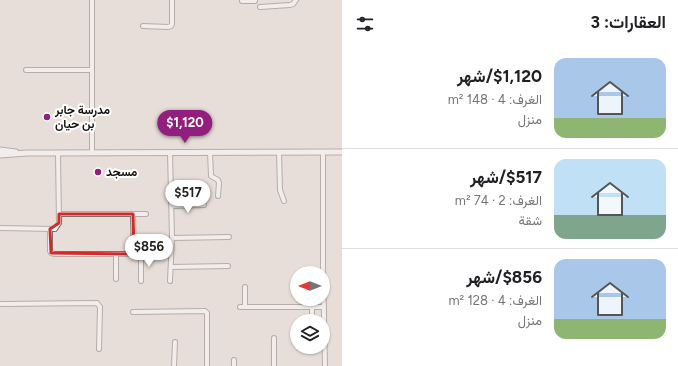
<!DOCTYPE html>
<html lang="ar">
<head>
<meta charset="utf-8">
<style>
  :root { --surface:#fff; --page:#f6f6f6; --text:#202124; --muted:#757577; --line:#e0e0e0; --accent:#921f7e }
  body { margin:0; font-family:Figtree,Vazirmatn,sans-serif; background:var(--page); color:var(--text); direction:rtl; height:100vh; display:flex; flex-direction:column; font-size:15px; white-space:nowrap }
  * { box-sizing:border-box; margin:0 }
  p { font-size:13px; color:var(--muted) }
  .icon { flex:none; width:22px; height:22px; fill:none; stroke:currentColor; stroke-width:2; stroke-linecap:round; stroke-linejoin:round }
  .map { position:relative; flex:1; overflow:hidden; direction:ltr }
  .drawer { display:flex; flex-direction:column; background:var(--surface); width:336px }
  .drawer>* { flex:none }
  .needle { width:26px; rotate:270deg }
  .controls { position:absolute; left:290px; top:266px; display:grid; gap:8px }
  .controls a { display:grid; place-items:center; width:40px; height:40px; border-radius:50%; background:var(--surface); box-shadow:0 1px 3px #0004; font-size:20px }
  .price { position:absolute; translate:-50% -34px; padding:0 9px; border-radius:14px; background:#fff; color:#222; font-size:13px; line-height:26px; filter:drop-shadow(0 1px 2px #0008) }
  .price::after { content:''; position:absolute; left:50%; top:24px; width:12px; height:9px; margin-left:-6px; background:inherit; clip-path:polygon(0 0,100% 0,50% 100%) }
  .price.active { background:var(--accent); color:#fff }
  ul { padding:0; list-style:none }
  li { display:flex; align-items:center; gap:12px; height:100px; padding:0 12px }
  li+li { border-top:1px solid var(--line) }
  li span { display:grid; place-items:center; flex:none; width:112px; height:80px; border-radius:12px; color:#555 }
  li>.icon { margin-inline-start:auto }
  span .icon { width:48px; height:48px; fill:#fffc; stroke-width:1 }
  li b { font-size:17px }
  h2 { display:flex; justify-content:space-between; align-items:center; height:48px; padding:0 12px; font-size:17px }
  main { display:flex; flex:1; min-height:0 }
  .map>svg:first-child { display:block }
</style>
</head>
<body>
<main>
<section class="drawer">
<h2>العقارات: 3<svg class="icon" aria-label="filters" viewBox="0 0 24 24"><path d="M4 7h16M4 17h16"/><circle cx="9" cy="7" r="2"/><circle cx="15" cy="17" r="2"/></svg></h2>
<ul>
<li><span style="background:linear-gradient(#a9c7e8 75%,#8fb573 0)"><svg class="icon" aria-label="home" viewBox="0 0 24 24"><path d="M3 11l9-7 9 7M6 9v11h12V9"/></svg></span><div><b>$1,120/شهر</b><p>الغرف: 4 · 148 m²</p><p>منزل</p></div></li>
<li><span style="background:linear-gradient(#bfe0f5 70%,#7fa58c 0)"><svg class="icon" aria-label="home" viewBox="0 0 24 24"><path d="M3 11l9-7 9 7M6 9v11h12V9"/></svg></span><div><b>$517/شهر</b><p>الغرف: 2 · 74 m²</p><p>شقة</p></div></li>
<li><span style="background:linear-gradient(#a9c7e8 75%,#8fb573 0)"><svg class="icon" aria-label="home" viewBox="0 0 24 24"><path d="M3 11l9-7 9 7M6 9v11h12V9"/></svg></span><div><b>$856/شهر</b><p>الغرف: 4 · 128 m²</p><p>منزل</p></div></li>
</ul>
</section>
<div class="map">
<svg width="342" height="366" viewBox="0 0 342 366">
  <rect width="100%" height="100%" fill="#e8ded9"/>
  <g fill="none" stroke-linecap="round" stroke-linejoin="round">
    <!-- minor casing -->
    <g stroke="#7a716c" stroke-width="6">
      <path id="minor" d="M 242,0 L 242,1 L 255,1
        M 260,7 L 290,5 L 293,4 L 296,0
        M 143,26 L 168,27 L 171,26 L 172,24 L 172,0
        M 26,70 L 92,70
        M 92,152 L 92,0
        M 170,152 L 172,238 L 170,281
        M 210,152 L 211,176 L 218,180 L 219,183 L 218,196
        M 279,152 L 280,190 L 284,201
        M 323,152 L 323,265 L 325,366
        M 172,206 L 204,205
        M 59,214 L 146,214
        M 133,214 L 134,254
        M 0,228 L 55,229 L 59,223 L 58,153
        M 50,229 L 50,251 L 51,253 L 54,254 L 150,254
        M 172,238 L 229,237
        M 116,254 L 116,279
        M 141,254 L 141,281
        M 171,267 L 228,266
        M 245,287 L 245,307
        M 0,304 L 97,303 L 100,307 L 99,349
        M 240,307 L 324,307
        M 133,312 L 205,311 L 207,313 L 207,366
        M 312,321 L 312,307
        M 274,338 L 274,366
        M 234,360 L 234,366
        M 174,366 L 175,342"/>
    </g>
    <!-- major casing -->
    <g stroke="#7a716c" stroke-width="7">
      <path id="major" d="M 0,150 L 16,152
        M 0,155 L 27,153 L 47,153 L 342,152"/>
    </g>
    <!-- minor -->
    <use href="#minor" stroke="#fff" stroke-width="4"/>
    <!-- major -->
    <use href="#major" stroke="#fff" stroke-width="5"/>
  </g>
  <!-- marked area -->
  <path d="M0 0H342V366H0ZM 59,214 L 133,214 L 134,254 L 51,253 L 50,229 L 59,223 Z" fill="#e8ded9" fill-opacity=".55" fill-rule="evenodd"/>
  <path fill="none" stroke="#d62828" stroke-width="3" stroke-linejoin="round" d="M 59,214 L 133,214 L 134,254 L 51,253 L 50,229 L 59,223 Z"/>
  <!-- markers -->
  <g fill="#921f7e" stroke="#fff" stroke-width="1.5">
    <circle cx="47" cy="117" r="4"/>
    <circle cx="98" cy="172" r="4"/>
  </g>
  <g text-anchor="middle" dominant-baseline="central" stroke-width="4" stroke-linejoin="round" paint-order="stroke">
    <!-- poi labels -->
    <g font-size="12" font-weight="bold" fill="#120f0d" stroke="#fff" text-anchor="start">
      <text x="55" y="110">مدرسة جابر<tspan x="55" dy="14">بن حيان</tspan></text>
      <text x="106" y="172">مسجد</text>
    </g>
  </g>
</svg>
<div class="controls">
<a><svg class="needle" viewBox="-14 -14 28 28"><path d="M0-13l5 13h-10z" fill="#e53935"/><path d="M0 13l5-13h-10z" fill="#757577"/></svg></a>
<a><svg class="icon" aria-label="layers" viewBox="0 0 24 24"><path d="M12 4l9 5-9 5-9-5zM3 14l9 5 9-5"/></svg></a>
</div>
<b class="price active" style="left:185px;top:144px">$1,120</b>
<b class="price" style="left:188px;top:214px">$517</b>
<b class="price" style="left:149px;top:268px">$856</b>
</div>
</main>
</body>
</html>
